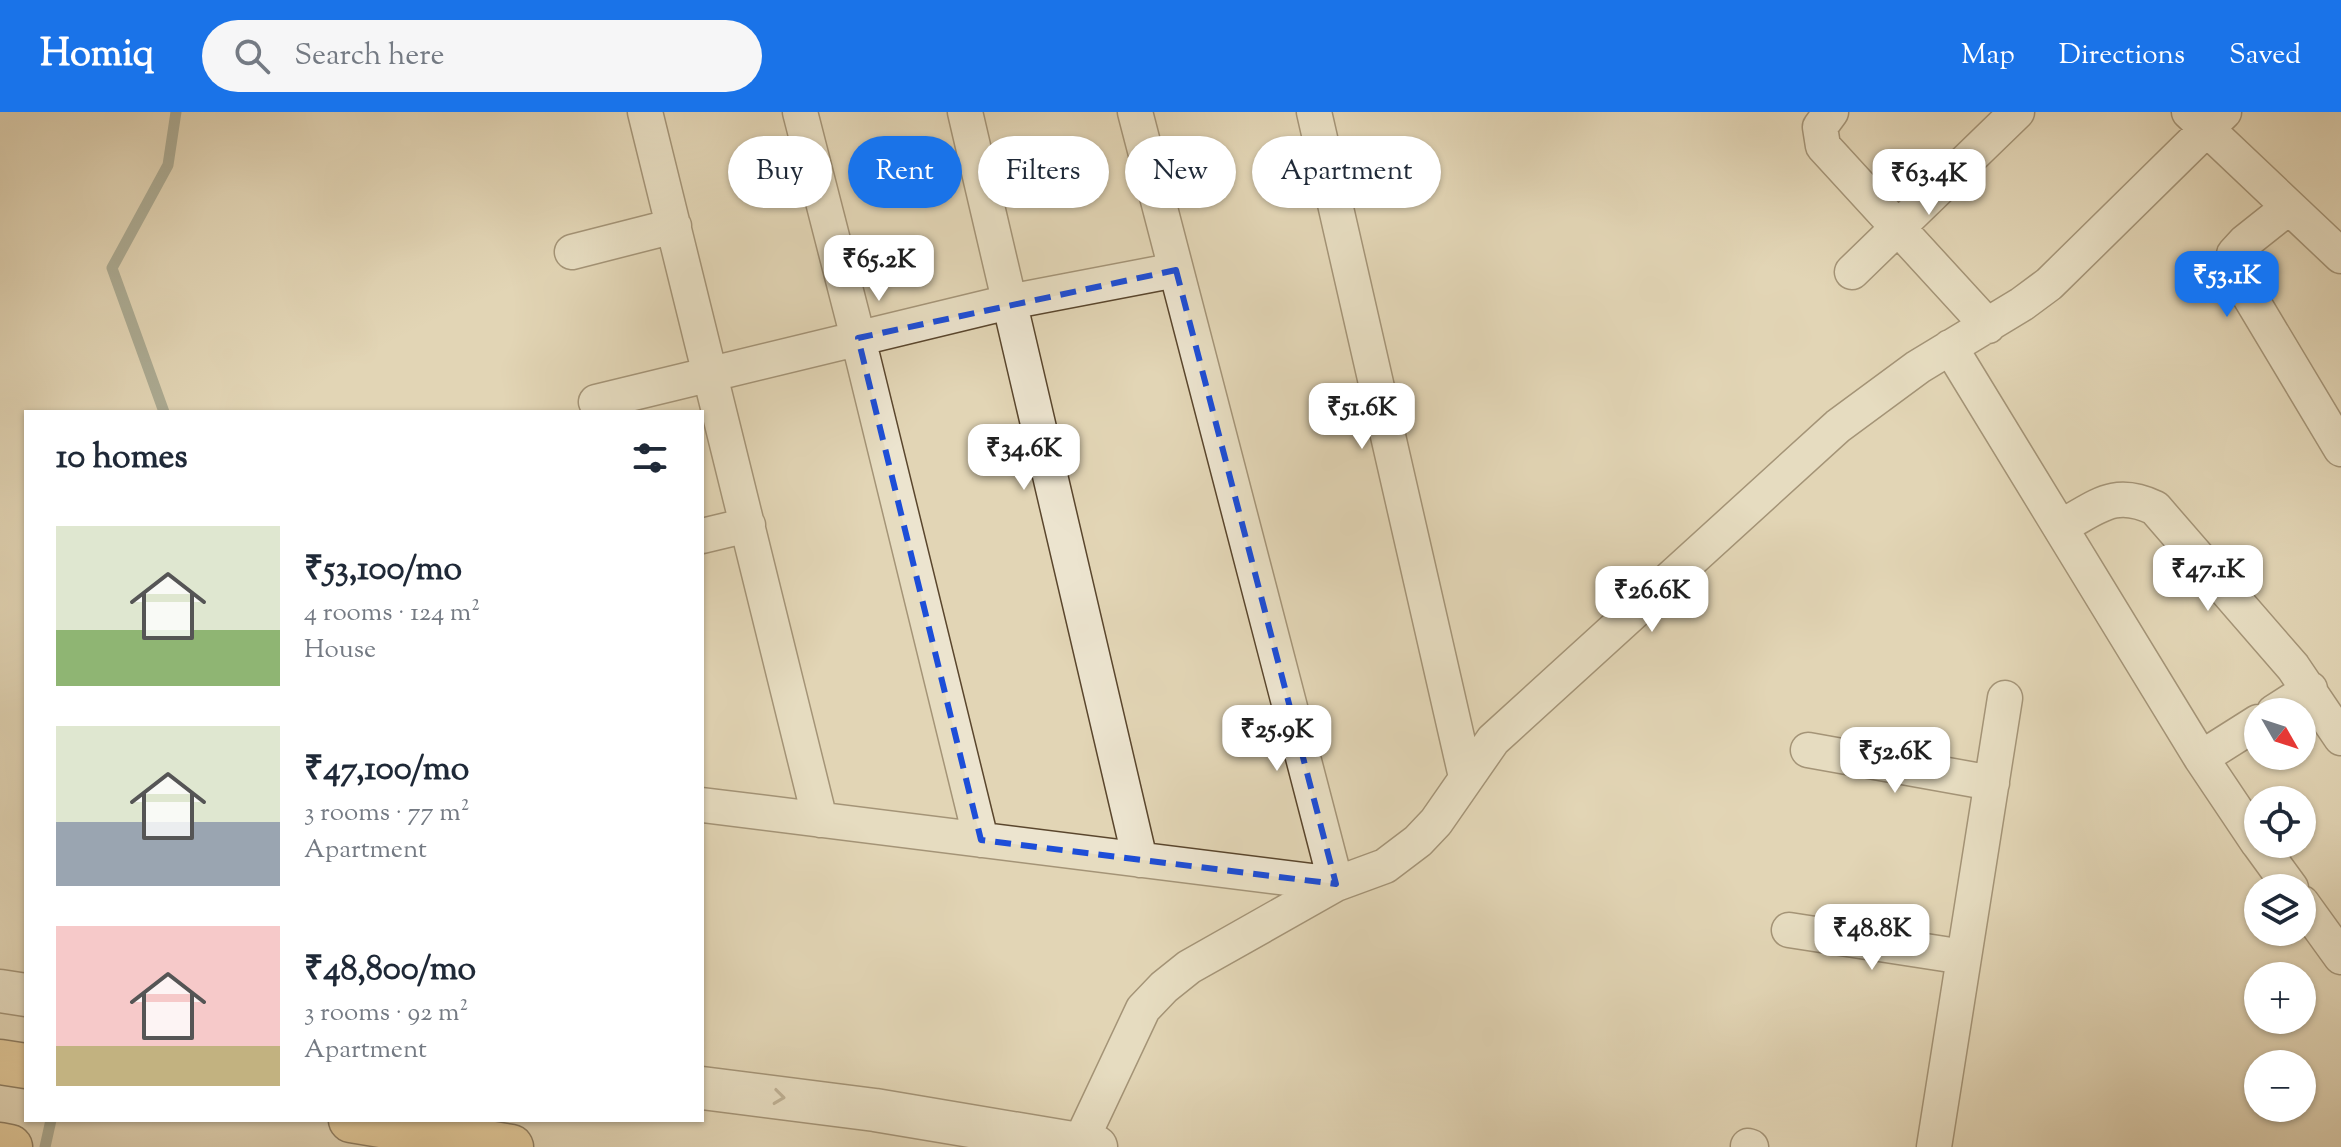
<!DOCTYPE html>
<html lang="en">
<head>
<meta charset="utf-8">
<style>
  :root { --surface:#fff; --page:#f6f6f7; --text:#1f2937; --muted:#747a83; --accent:#1a73e8 }
  body { margin:0; font-family:"Sorts Mill Goudy",serif; background:var(--page); color:var(--text); height:100vh; display:flex; flex-direction:column; font-size:30px; white-space:nowrap }
  * { box-sizing:border-box; margin:0 }
  p { font-size:26px; color:var(--muted) }
  .icon { flex:none; width:44px; height:44px; fill:none; stroke:currentColor; stroke-width:2; stroke-linecap:round; stroke-linejoin:round }
  .map { position:relative; flex:1; overflow:hidden }
  .drawer { position:absolute; left:24px; top:298px; width:680px; height:712px; display:flex; flex-direction:column; background:var(--surface); border-radius:0px; box-shadow:0 2px 6px #0004 }
  .drawer>* { flex:none }
  .banner { position:absolute; left:728px; top:24px; width:760px; height:72px; display:flex; gap:16px }
  .needle { width:52px; rotate:129deg }
  .fabs { position:absolute; left:2244px; top:586px; display:grid; gap:16px }
  .fabs a { display:grid; place-items:center; width:72px; height:72px; border-radius:50%; background:var(--surface); box-shadow:0 2px 6px #0004; font-size:40px }
  .price { position:absolute; translate:-50% -68px; padding:0 18px; border-radius:16px; background:#fff; color:#222; font-size:26px; line-height:52px; filter:drop-shadow(0 2px 4px #0008) }
  .price::after { content:''; position:absolute; left:50%; top:48px; width:24px; height:18px; margin-left:-12px; background:inherit; clip-path:polygon(0 0,100% 0,50% 100%) }
  .price.on { background:var(--accent); color:#fff }
  ul { padding:0; list-style:none }
  li { display:flex; align-items:center; gap:24px; height:200px; padding:0 32px }
  li span { display:grid; place-items:center; flex:none; width:224px; height:160px; border-radius:0px; color:#555 }
  li>.icon { margin-inline-start:auto }
  span .icon { width:96px; height:96px; fill:#fffc; stroke-width:1 }
  li b { font-size:34px }
  h2 { display:flex; justify-content:space-between; align-items:center; height:96px; padding:0 32px; font-size:34px }
  .pill { padding:0 28px; border-radius:36px; background:var(--surface); box-shadow:0 2px 6px #0004; font-size:28px; line-height:72px }
  .pill.on { background:var(--accent); color:#fff }
  header { display:flex; align-items:center; gap:48px; box-sizing:border-box; height:112px; padding:0 40px; background:var(--accent); color:#fff }
  header strong { font-size:38px }
  nav { display:flex; gap:44px; margin-inline-start:auto; font-size:28px }
  .search { width:560px; height:72px; background:var(--page); display:flex; align-items:center; gap:20px; box-sizing:border-box; padding:0 28px; border-radius:44px; color:var(--muted); font-size:30px }
  .map>svg:first-child { display:block }
</style>
</head>
<body>
<header>
<strong>Homiq</strong>
<div class="search"><svg class="icon" aria-label="search" viewBox="0 0 24 24"><circle cx="10" cy="10" r="6"/><path d="M15 15l6 6"/></svg>Search here</div>
<nav><a>Map</a><a>Directions</a><a>Saved</a></nav>
</header>
<div class="map">
<svg width="2341" height="1035" viewBox="0 0 2341 1035">
  <rect width="100%" height="100%" fill="#e2d5b5"/>
  <filter id="stains"><feTurbulence type="fractalNoise" baseFrequency=".0025" numOctaves="4"/><feColorMatrix values="0 0 0 0 .2 0 0 0 0 .09 0 0 0 0 .02 0 0 0 .5 -.17"/></filter>
  <radialGradient id="worn" r=".72"><stop offset=".6" stop-color="#630" stop-opacity="0"/><stop offset="1" stop-color="#630" stop-opacity=".3"/></radialGradient>
  <g fill="none" stroke-linecap="round" stroke-linejoin="round">
    <!-- stream -->
    <path stroke="#6b786a" stroke-width="11" d="M 164,300 L 112,156 L 168,53 L 176,0
      M 45,1035 L 51,1008"/>
    <!-- minor casing -->
    <g stroke="#5a462d" stroke-width="37">
      <path id="minor" d="M 645,0 L 820,708
        M 800,0 L 858,226 L 981,728
        M 965,0 L 1140,748
        M 1314,0 L 1466,665
        M 1831,0 L 1820,15 L 1823,34 L 1988,214
        M 2189,0 L 2341,144
        M 2289,95 L 2245,130 L 2234,142 L 2232,155 L 2341,337
        M 572,140 L 674,114
        M 1852,160 L 2017,0
        M 1950,235 L 2201,646 L 2258,731
        M 596,290 L 1009,190 L 1176,158
        M 2060,415 C 2097,396 2113,376 2155,396 L 2293,555 L 2341,626
        M 702,424 L 748,413
        M 2274,600 L 2310,577
        M 1808,638 L 1992,671
        M 2201,646 L 2258,610
        M 702,693 L 1336,772 L 1135,0
        M 2259,732 L 2291,776
        M 2302,791 L 2341,845
        M 1789,818 L 1964,845
        M 1079,1033 L 1143,897 L 1164,875 L 1189,855 L 1336,772 L 1385,754 L 1418,729 L 1436,710 L 1493,628 L 1838,314 L 1918,255 L 2022,192 L 2049,172 L 2224,0
        M 1748,1034 L 1751,1035
        M 1934,1035 L 2005,586"/>
    </g>
    <!-- tertiary casing -->
    <g stroke="#5a462d" stroke-width="45">
      <path id="tertiary" d="M 0,879 L 26,883
        M 702,976 L 875,998 L 1096,1035"/>
    </g>
    <!-- trunk casing -->
    <g stroke="#2c1700" stroke-width="47">
      <path id="trunk" d="M 0,950 L 26,954
        M 351,1008 L 511,1035
        M 0,1033 L 10,1035"/>
    </g>
    <!-- minor -->
    <use href="#minor" stroke="#ece4cf" stroke-width="34"/>
    <!-- tertiary -->
    <use href="#tertiary" stroke="#ece4cf" stroke-width="42"/>
    <!-- trunk -->
    <use href="#trunk" stroke="#e1ba7a" stroke-width="44"/>
  </g>
  <!-- one-way arrows -->
  <defs><path id="oneway-chevron" d="M-2-3.5L2.5 0L-2 3.5" fill="none" stroke-width="1.6" stroke-linecap="round" stroke-linejoin="round" transform="scale(2)"/></defs>
  <use stroke="#968872" href="#oneway-chevron" transform="translate(779 985) rotate(7)"/>
  <!-- marked area -->
  <path d="M0 0H2341V1035H0ZM 1176,158 L 1336,772 L 981,728 L 858,226 Z" fill="#e2d5b5" fill-opacity=".55" fill-rule="evenodd"/>
  <path fill="none" stroke="#1d4ed8" stroke-width="6" stroke-dasharray="16 10" stroke-linejoin="round" d="M 1176,158 L 1336,772 L 981,728 L 858,226 Z"/>
  <rect width="100%" height="100%" filter="url(#stains)"/>
  <rect width="100%" height="100%" fill="url(#worn)"/>
</svg>
<div class="fabs">
<a><svg class="needle" viewBox="-14 -14 28 28"><path d="M0-13l5 13h-10z" fill="#e53935"/><path d="M0 13l5-13h-10z" fill="#747a83"/></svg></a>
<a><svg class="icon" aria-label="locate" viewBox="0 0 24 24"><circle cx="12" cy="12" r="6"/><path d="M12 2v4M12 18v4M2 12h4M18 12h4"/></svg></a>
<a><svg class="icon" aria-label="layers" viewBox="0 0 24 24"><path d="M12 4l9 5-9 5-9-5zM3 14l9 5 9-5"/></svg></a>
<a>+</a>
<a>−</a>
</div>
<b class="price" style="left:1929px;top:105px">₹63.4K</b>
<b class="price" style="left:879px;top:191px">₹65.2K</b>
<b class="price on" style="left:2227px;top:207px">₹53.1K</b>
<b class="price" style="left:1362px;top:339px">₹51.6K</b>
<b class="price" style="left:1024px;top:380px">₹34.6K</b>
<b class="price" style="left:2208px;top:501px">₹47.1K</b>
<b class="price" style="left:1652px;top:522px">₹26.6K</b>
<b class="price" style="left:1277px;top:661px">₹25.9K</b>
<b class="price" style="left:1895px;top:683px">₹52.6K</b>
<b class="price" style="left:1872px;top:860px">₹48.8K</b>
<div class="banner">
<a class="pill">Buy</a>
<a class="pill on">Rent</a>
<a class="pill">Filters</a>
<a class="pill">New</a>
<a class="pill">Apartment</a>
</div>
<section class="drawer">
<h2>10 homes<svg class="icon" aria-label="filters" viewBox="0 0 24 24"><path d="M4 7h16M4 17h16"/><circle cx="9" cy="7" r="2"/><circle cx="15" cy="17" r="2"/></svg></h2>
<ul>
<li><span style="background:linear-gradient(#dfe7d0 65%,#8fb573 0)"><svg class="icon" aria-label="home" viewBox="0 0 24 24"><path d="M3 11l9-7 9 7M6 9v11h12V9"/></svg></span><div><b>₹53,100/mo</b><p>4 rooms · 124 m²</p><p>House</p></div></li>
<li><span style="background:linear-gradient(#dfe7d0 60%,#9aa5b1 0)"><svg class="icon" aria-label="home" viewBox="0 0 24 24"><path d="M3 11l9-7 9 7M6 9v11h12V9"/></svg></span><div><b>₹47,100/mo</b><p>3 rooms · 77 m²</p><p>Apartment</p></div></li>
<li><span style="background:linear-gradient(#f6c9c9 75%,#c2b280 0)"><svg class="icon" aria-label="home" viewBox="0 0 24 24"><path d="M3 11l9-7 9 7M6 9v11h12V9"/></svg></span><div><b>₹48,800/mo</b><p>3 rooms · 92 m²</p><p>Apartment</p></div></li>
</ul>
</section>
</div>
</body>
</html>
